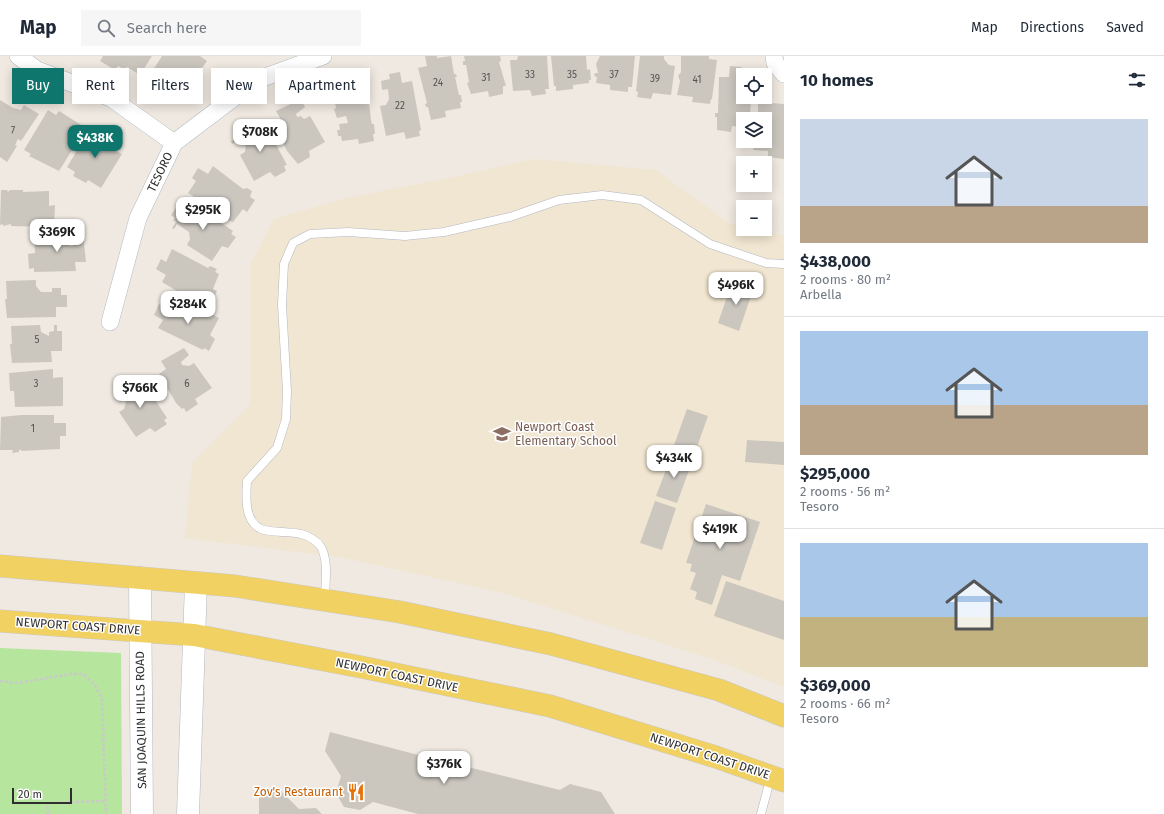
<!DOCTYPE html>
<html lang="en">
<head>
<meta charset="utf-8">
<style>
  :root { --surface:#fff; --page:#f6f6f7; --text:#1f2937; --muted:#747a83; --line:#e0e1e3; --accent:#0f766e }
  body { margin:0; font-family:"Fira Sans",sans-serif; background:var(--page); color:var(--text); height:100vh; display:flex; flex-direction:column; font-size:15px; white-space:nowrap }
  * { box-sizing:border-box; margin:0 }
  p { font-size:13px; color:var(--muted) }
  .icon { flex:none; width:22px; height:22px; fill:none; stroke:currentColor; stroke-width:2; stroke-linecap:round; stroke-linejoin:round }
  .map { position:relative; flex:1; overflow:hidden }
  .side { display:flex; flex-direction:column; background:var(--surface); width:380px }
  .side>* { flex:none }
  .top-card { position:absolute; left:12px; top:12px; width:380px; height:36px; display:flex; gap:8px }
  .buttons { position:absolute; left:736px; top:12px; display:grid; gap:8px }
  .buttons a { display:grid; place-items:center; width:36px; height:36px; border-radius:0px; background:var(--surface); box-shadow:0 2px 10px #0003; font-size:20px }
  .scale { position:absolute; left:12px; bottom:10px; width:60px; box-sizing:border-box; padding-left:4px; border:2px solid #2e2e2e; border-top:0; font-size:11px; line-height:14px; white-space:nowrap; color:#2e2e2e; -webkit-text-stroke:3px #fff; paint-order:stroke }
  .price { position:absolute; translate:-50% -34px; padding:0 9px; border-radius:8px; background:#fff; color:#222; font-size:13px; line-height:26px; filter:drop-shadow(0 1px 2px #0008) }
  .price::after { content:''; position:absolute; left:50%; top:24px; width:12px; height:9px; margin-left:-6px; background:inherit; clip-path:polygon(0 0,100% 0,50% 100%) }
  .price.selected { background:var(--accent); color:#fff }
  ul { padding:0; list-style:none }
  li { display:grid; align-content:center; gap:8px; height:212px; padding:0 16px }
  li+li { border-top:1px solid var(--line) }
  li span { display:grid; place-items:center; height:124px; border-radius:0px; color:#555 }
  li>.icon { margin-inline-start:auto }
  span .icon { width:72px; height:72px; fill:#fffc; stroke-width:1 }
  li b { font-size:17px }
  h2 { display:flex; justify-content:space-between; align-items:center; height:48px; padding:0 16px; font-size:17px }
  .chip { padding:0 14px; border-radius:0px; background:var(--surface); box-shadow:0 2px 10px #0003; font-size:14px; line-height:36px }
  .chip.selected { background:var(--accent); color:#fff }
  header { display:flex; align-items:center; gap:24px; box-sizing:border-box; height:56px; padding:0 20px; background:var(--surface); border-bottom:1px solid var(--line) }
  header strong { font-size:19px }
  nav { display:flex; gap:22px; margin-inline-start:auto; font-size:14px }
  .search { width:280px; height:36px; background:var(--page); display:flex; align-items:center; gap:10px; box-sizing:border-box; padding:0 14px; border-radius:0px; color:var(--muted); font-size:15px }
  main { display:flex; flex:1; min-height:0 }
  .map>svg:first-child { display:block }
</style>
</head>
<body>
<header>
<strong>Map</strong>
<div class="search"><svg class="icon" aria-label="search" viewBox="0 0 24 24"><circle cx="10" cy="10" r="6"/><path d="M15 15l6 6"/></svg>Search here</div>
<nav><a>Map</a><a>Directions</a><a>Saved</a></nav>
</header>
<main>
<div class="map">
<svg width="784" height="758" viewBox="0 0 784 758">
  <rect width="100%" height="100%" fill="#efe9e1"/>
  <!-- education -->
  <path fill="#f0e6d1" d="M 534,103 L 656,114 L 729,167 L 743,170 L 743,173 L 755,173 L 784,180 L 784,631 L 715,604 L 503,537 L 340,501 L 185,482 L 192,407 L 250,349 L 250,209 L 274,163 L 346,142 L 449,122 Z"/>
  <!-- green -->
  <path fill="#b6e59e" d="M 0,592 L 121,597 L 122,758 L 0,758 Z"/>
  <!-- building -->
  <path fill="#cbc7bf" d="M 103,0 L 152,0 L 140,19 L 127,11 L 125,14 L 118,10 L 115,14 L 100,5 Z
    M 162,0 L 200,0 L 207,5 L 181,43 L 173,37 L 170,40 L 147,23 Z
    M 425,0 L 437,0 L 437,2 L 451,0 L 454,18 L 456,18 L 457,21 L 455,21 L 459,39 L 461,39 L 462,46 L 460,46 L 461,52 L 445,55 L 446,61 L 431,64 L 428,51 L 426,51 L 425,48 L 427,47 L 418,12 L 427,10 Z
    M 464,0 L 500,0 L 501,5 L 499,6 L 506,30 L 503,30 L 503,38 L 489,41 L 488,35 L 471,38 L 467,27 L 469,26 L 466,9 L 463,9 L 463,5 L 465,5 Z
    M 518,0 L 547,0 L 549,33 L 545,33 L 546,38 L 532,40 L 530,34 L 513,35 L 510,4 L 517,4 Z
    M 551,0 L 586,0 L 587,14 L 590,13 L 591,24 L 589,24 L 589,27 L 573,29 L 573,33 L 556,35 L 556,30 L 554,30 Z
    M 600,0 L 635,0 L 632,31 L 628,31 L 628,36 L 610,34 L 610,29 L 596,27 L 597,21 L 594,20 L 595,17 L 598,17 L 596,8 Z
    M 640,0 L 664,0 L 664,3 L 669,9 L 675,10 L 671,39 L 653,37 L 651,43 L 637,41 L 638,36 L 636,35 Z
    M 681,0 L 709,0 L 709,3 L 717,4 L 712,43 L 711,43 L 710,48 L 692,46 L 693,41 L 677,39 L 680,25 L 678,20 L 681,16 Z
    M 730,10 L 742,11 L 741,17 L 755,18 L 743,19 L 743,41 L 751,41 L 750,60 L 752,60 L 751,63 L 743,63 L 743,71 L 732,70 L 731,76 L 717,74 L 717,61 L 715,61 L 715,57 L 718,57 L 719,21 L 729,21 Z
    M 400,16 L 402,27 L 412,25 L 421,74 L 419,75 L 420,80 L 406,83 L 404,76 L 386,80 L 380,50 L 386,49 L 389,43 L 388,33 L 382,34 L 381,25 L 390,23 L 389,18 Z
    M 356,21 L 357,30 L 365,29 L 366,37 L 368,36 L 371,64 L 372,68 L 374,68 L 375,78 L 373,78 L 374,85 L 359,88 L 358,83 L 342,85 L 341,80 L 338,80 L 337,74 L 340,74 L 339,68 L 348,67 L 346,60 L 337,62 L 334,53 L 336,52 L 332,33 L 345,31 L 343,24 Z
    M 301,43 L 305,51 L 296,58 L 297,61 L 301,60 L 304,63 L 310,60 L 325,86 L 309,95 L 310,101 L 298,108 L 287,95 L 274,68 L 281,64 L 276,55 Z
    M 0,44 L 13,52 L 21,54 L 24,49 L 39,58 L 21,85 L 18,83 L 15,89 L 17,90 L 7,106 L 0,101 Z
    M 758,46 L 784,48 L 784,103 L 768,101 L 768,95 L 753,94 L 755,87 L 752,87 L 753,85 L 765,85 L 765,63 L 758,63 Z
    M 48,54 L 56,59 L 59,55 L 86,72 L 59,115 L 29,100 L 31,98 L 24,94 Z
    M 252,68 L 258,77 L 267,72 L 287,109 L 284,110 L 286,115 L 275,121 L 270,116 L 254,125 L 240,99 L 245,96 L 246,87 L 242,89 L 239,84 L 232,88 L 231,85 L 237,82 L 235,77 Z
    M 91,72 L 120,89 L 116,95 L 122,98 L 101,132 L 88,124 L 86,127 L 73,120 L 75,116 L 67,111 Z
    M 213,110 L 243,133 L 247,132 L 252,135 L 250,141 L 255,144 L 247,156 L 243,153 L 233,166 L 221,162 L 223,159 L 188,137 L 196,125 L 192,122 L 198,112 L 208,118 Z
    M 1,134 L 7,134 L 8,136 L 10,134 L 23,134 L 23,136 L 49,135 L 49,150 L 55,149 L 54,171 L 11,170 L 11,168 L 3,170 L 3,168 L 0,169 Z
    M 192,147 L 233,175 L 231,178 L 236,181 L 228,192 L 222,190 L 212,205 L 187,189 L 190,183 L 189,176 L 177,168 L 174,173 L 172,172 L 176,166 L 173,164 L 175,162 L 171,159 L 178,149 L 186,155 Z
    M 36,178 L 64,178 L 65,185 L 70,190 L 73,190 L 74,178 L 83,178 L 86,206 L 75,206 L 76,215 L 34,216 L 34,212 L 29,213 L 28,198 L 35,197 L 34,180 Z
    M 172,193 L 208,212 L 210,210 L 217,213 L 215,216 L 219,218 L 213,233 L 217,235 L 210,248 L 198,244 L 198,246 L 191,240 L 180,237 L 162,226 L 166,219 L 156,213 L 161,203 L 166,206 Z
    M 36,224 L 36,230 L 41,236 L 52,236 L 52,232 L 61,232 L 61,239 L 67,239 L 67,251 L 56,251 L 56,261 L 7,262 L 5,243 L 7,243 L 6,225 Z
    M 732,226 L 753,234 L 739,275 L 718,267 Z
    M 165,247 L 182,256 L 189,254 L 192,248 L 219,262 L 210,279 L 215,283 L 209,295 L 204,292 L 203,294 L 158,272 L 163,264 L 154,259 L 159,248 L 163,250 Z
    M 40,269 L 41,276 L 49,280 L 49,276 L 54,275 L 54,269 L 57,269 L 57,275 L 62,275 L 62,295 L 51,295 L 52,306 L 12,307 L 10,288 L 12,288 L 11,270 Z
    M 184,292 L 189,299 L 181,306 L 182,309 L 189,310 L 194,307 L 212,332 L 195,343 L 198,348 L 186,356 L 184,352 L 182,353 L 176,347 L 159,318 L 166,313 L 161,305 Z
    M 53,313 L 53,322 L 63,321 L 63,350 L 15,351 L 14,335 L 10,335 L 9,317 Z
    M 130,325 L 135,333 L 144,327 L 167,362 L 164,364 L 167,368 L 155,376 L 150,372 L 136,381 L 119,356 L 124,353 L 126,346 L 124,343 L 120,346 L 113,336 Z
    M 687,353 L 708,360 L 693,402 L 672,395 Z
    M 21,359 L 54,359 L 54,367 L 66,367 L 66,380 L 60,380 L 60,393 L 21,395 L 22,394 L 19,394 L 19,396 L 12,397 L 13,394 L 0,394 L 1,361 Z
    M 747,384 L 784,386 L 784,409 L 745,406 Z
    M 672,398 L 692,406 L 677,447 L 656,440 Z
    M 655,445 L 676,452 L 662,494 L 640,487 Z
    M 706,448 L 760,466 L 740,525 L 722,519 L 712,549 L 695,543 L 697,536 L 690,533 L 696,517 L 690,515 L 692,508 L 686,507 Z
    M 726,525 L 784,545 L 784,584 L 714,560 Z
    M 330,676 L 430,702 L 431,698 L 465,706 L 464,710 L 560,734 L 570,728 L 601,736 L 615,758 L 418,758 L 373,746 L 360,754 L 344,751 L 336,737 L 341,720 L 325,695 Z
    M 259,732 L 278,732 L 299,753 L 316,752 L 322,758 L 259,758 Z"/>
  <g fill="none" stroke-linecap="round" stroke-linejoin="round">
    <!-- lane casing -->
    <g stroke="#b4b7c1" stroke-width="9">
      <path id="lane" d="M 325,543 C 325,528 329,505 321,491 C 316,484 309,480 301,478 C 290,475 270,477 261,473 C 244,465 246,441 247,425 L 277,392 L 286,363 L 287,335 L 282,249 L 284,208 L 293,187 L 310,178 L 348,176 L 405,180 L 444,176 L 510,161 L 559,144 L 602,139 L 641,144 L 710,188 L 766,207 L 784,208
        M 761,758 L 771,720"/>
    </g>
    <!-- street casing -->
    <g stroke="#b4b7c1" stroke-width="18">
      <path id="street" d="M 18,0 L 37,14 L 111,42 L 174,87
        M 774,0 L 775,7 L 784,18
        M 110,266 L 138,162 L 174,87 L 257,24 L 323,0"/>
    </g>
    <!-- secondary casing -->
    <g stroke="#b4b7c1" stroke-width="23">
      <path id="secondary" d="M 140,522 L 142,758
        M 188,758 L 196,527"/>
    </g>
    <!-- primary casing -->
    <g stroke="#c9c9c9" stroke-width="23">
      <path id="primary" d="M 0,510 L 235,530 L 400,556 L 551,588 L 719,634 L 784,660
        M 0,565 L 194,579 L 361,611 L 550,650 L 716,701 L 784,725"/>
    </g>
    <!-- path -->
    <path stroke="#c9c9c9" stroke-width="2.5" stroke-dasharray="3 2" stroke-linecap="butt" d="M 0,625 L 17,627 L 71,618 L 83,618 L 95,629 L 102,643 L 106,758
      M 48,758 L 47,747 L 106,745"/>
    <!-- lane -->
    <use href="#lane" stroke="#fff" stroke-width="8"/>
    <!-- street -->
    <use href="#street" stroke="#fff" stroke-width="17"/>
    <!-- secondary -->
    <use href="#secondary" stroke="#fff" stroke-width="22"/>
    <!-- primary -->
    <use href="#primary" stroke="#f2d163" stroke-width="22"/>
  </g>
  <!-- icons -->
  <defs>
    <g id="school-bare" transform="scale(1.38)"><path d="M0-5L7-2L0 1L-7-2ZM-4 1L0 2.5L4 1V4Q0 6-4 4Z" fill="#8d6e63" stroke="#fff" stroke-width="2.5" paint-order="stroke"/></g>
    <g id="restaurant-bare" transform="scale(1.38)"><path d="M-5-6h1v4h1v-4h1v4h1v-4h1v5L-1.5 .5V6h-2V.5L-5-1ZM5-6V6H3V1.5H1.5Q1.5-4 5-6Z" fill="#e8710a" stroke="#fff" stroke-width="2.5" paint-order="stroke"/></g>
  </defs>
  <g fill-rule="evenodd">
    <use href="#school-bare" x="502" y="378"/>
    <use href="#restaurant-bare" x="356" y="736"/>
  </g>
  <g text-anchor="middle" dominant-baseline="central" stroke-width="3" stroke-linejoin="round" paint-order="stroke">
    <!-- number labels -->
    <g font-size="10" fill="#555452">
      <text x="530" y="19">33</text>
      <text x="572" y="19">35</text>
      <text x="614" y="19">37</text>
      <text x="486" y="22">31</text>
      <text x="655" y="23">39</text>
      <text x="697" y="24">41</text>
      <text x="438" y="27">24</text>
      <text x="400" y="50">22</text>
      <text x="13" y="75">7</text>
      <text x="37" y="284">5</text>
      <text x="36" y="328">3</text>
      <text x="187" y="328">6</text>
      <text x="33" y="373">1</text>
    </g>
    <!-- street labels -->
    <g font-size="12" fill="#2e2e2e" stroke="#fff">
      <text transform="translate(160 116) rotate(-64)">TESORO</text>
      <text transform="translate(78 570) rotate(4)">NEWPORT COAST DRIVE</text>
      <text transform="translate(397 619) rotate(12)">NEWPORT COAST DRIVE</text>
      <text transform="translate(141 664) rotate(-91)">SAN JOAQUIN HILLS ROAD</text>
      <text transform="translate(710 700) rotate(18)">NEWPORT COAST DRIVE</text>
    </g>
    <!-- education labels -->
    <g font-size="12" fill="#785e54" stroke="#fff" text-anchor="start">
      <text x="515" y="371">Newport Coast<tspan x="515" dy="14">Elementary School</tspan></text>
    </g>
    <!-- food labels -->
    <g font-size="12" fill="#c56008" stroke="#fff" text-anchor="end">
      <text x="343" y="736">Zov's Restaurant</text>
    </g>
  </g>
</svg>
<div class="buttons">
<a><svg class="icon" aria-label="locate" viewBox="0 0 24 24"><circle cx="12" cy="12" r="6"/><path d="M12 2v4M12 18v4M2 12h4M18 12h4"/></svg></a>
<a><svg class="icon" aria-label="layers" viewBox="0 0 24 24"><path d="M12 4l9 5-9 5-9-5zM3 14l9 5 9-5"/></svg></a>
<a>+</a>
<a>−</a>
</div>
<div class="scale">20 m</div>
<b class="price" style="left:260px;top:97px">$708K</b>
<b class="price selected" style="left:95px;top:103px">$438K</b>
<b class="price" style="left:203px;top:175px">$295K</b>
<b class="price" style="left:57px;top:197px">$369K</b>
<b class="price" style="left:736px;top:250px">$496K</b>
<b class="price" style="left:188px;top:269px">$284K</b>
<b class="price" style="left:140px;top:353px">$766K</b>
<b class="price" style="left:674px;top:423px">$434K</b>
<b class="price" style="left:720px;top:494px">$419K</b>
<b class="price" style="left:444px;top:729px">$376K</b>
<div class="top-card">
<a class="chip selected">Buy</a>
<a class="chip">Rent</a>
<a class="chip">Filters</a>
<a class="chip">New</a>
<a class="chip">Apartment</a>
</div>
</div>
<section class="side">
<h2>10 homes<svg class="icon" aria-label="filters" viewBox="0 0 24 24"><path d="M4 7h16M4 17h16"/><circle cx="9" cy="7" r="2"/><circle cx="15" cy="17" r="2"/></svg></h2>
<ul>
<li><span style="background:linear-gradient(#c9d6e8 70%,#b9a48a 0)"><svg class="icon" aria-label="home" viewBox="0 0 24 24"><path d="M3 11l9-7 9 7M6 9v11h12V9"/></svg></span><div><b>$438,000</b><p>2 rooms · 80 m²</p><p>Arbella</p></div></li>
<li><span style="background:linear-gradient(#a9c7e8 60%,#b9a48a 0)"><svg class="icon" aria-label="home" viewBox="0 0 24 24"><path d="M3 11l9-7 9 7M6 9v11h12V9"/></svg></span><div><b>$295,000</b><p>2 rooms · 56 m²</p><p>Tesoro</p></div></li>
<li><span style="background:linear-gradient(#a9c7e8 60%,#c2b280 0)"><svg class="icon" aria-label="home" viewBox="0 0 24 24"><path d="M3 11l9-7 9 7M6 9v11h12V9"/></svg></span><div><b>$369,000</b><p>2 rooms · 66 m²</p><p>Tesoro</p></div></li>
</ul>
</section>
</main>
</body>
</html>
